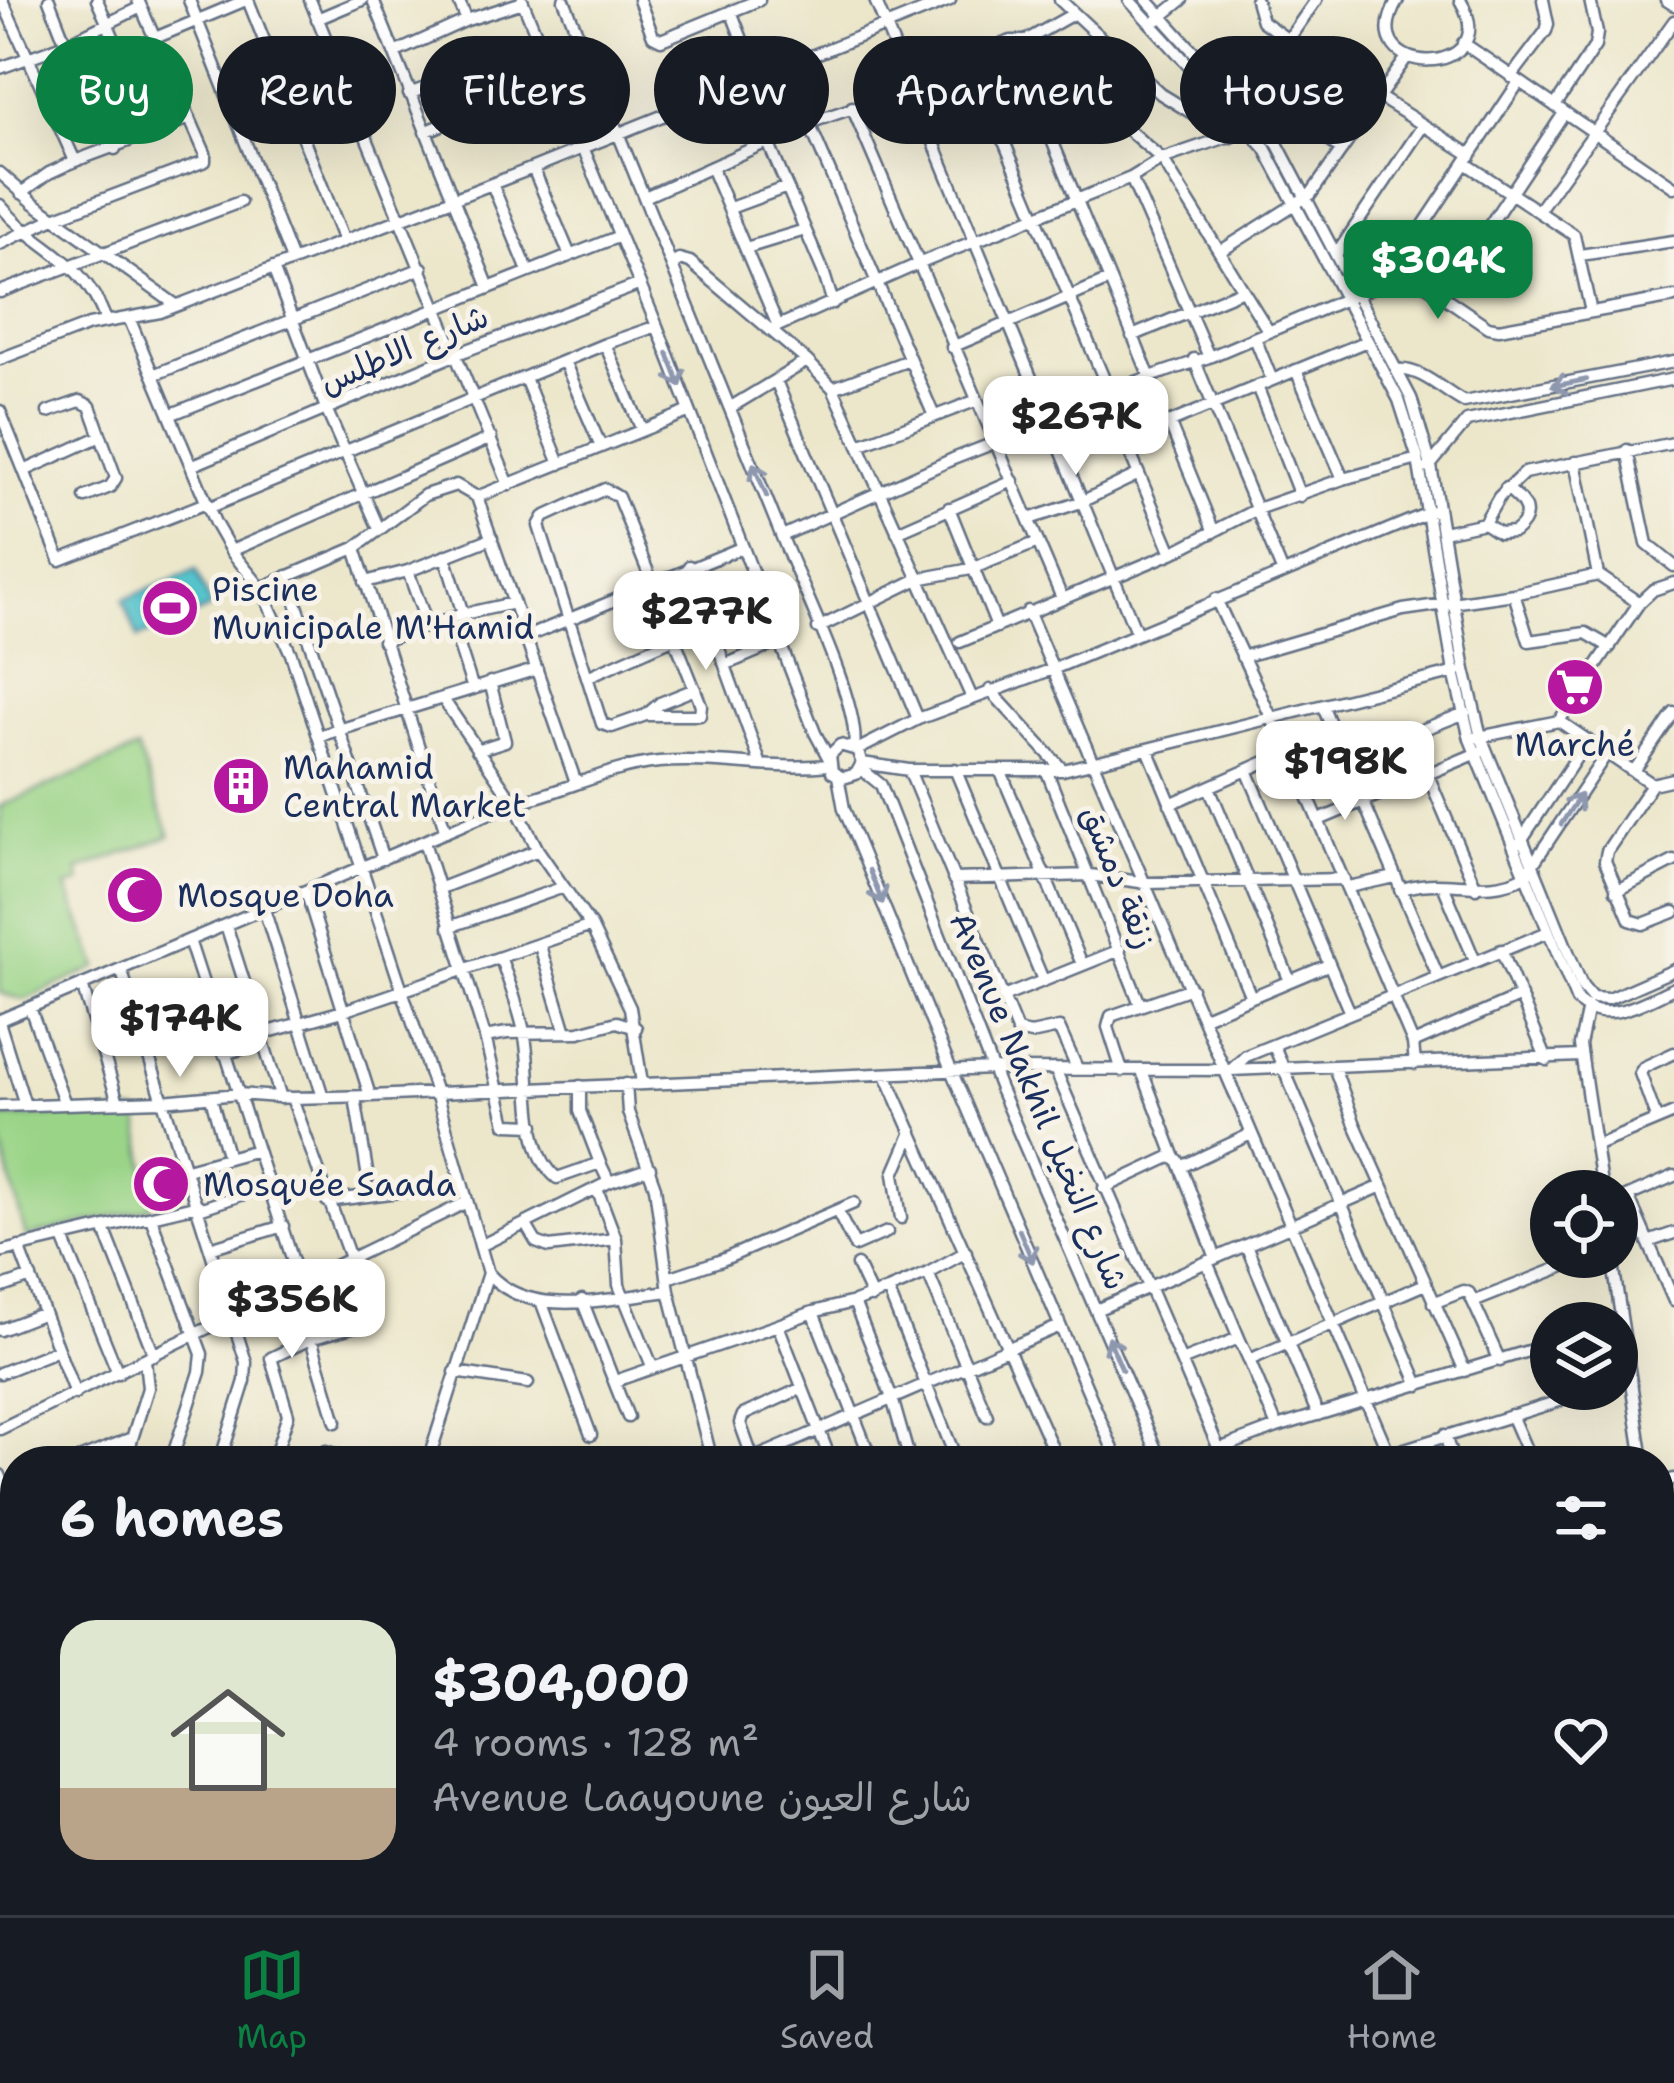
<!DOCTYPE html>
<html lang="en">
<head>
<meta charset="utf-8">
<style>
  :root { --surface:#171b24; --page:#242831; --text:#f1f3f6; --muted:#9ea1a6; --line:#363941; --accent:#0b8043 }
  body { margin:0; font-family:"Shantell Sans","Playpen Sans Arabic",sans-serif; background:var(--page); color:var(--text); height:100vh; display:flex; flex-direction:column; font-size:45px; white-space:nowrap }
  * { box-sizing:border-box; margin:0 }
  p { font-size:39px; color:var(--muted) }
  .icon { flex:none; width:66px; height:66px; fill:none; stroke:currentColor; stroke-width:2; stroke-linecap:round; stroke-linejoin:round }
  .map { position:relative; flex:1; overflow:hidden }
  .details { position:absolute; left:0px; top:1446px; width:1674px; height:471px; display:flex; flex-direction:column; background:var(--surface); border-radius:48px 48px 0 0; box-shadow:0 12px 48px #0002 }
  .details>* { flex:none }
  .hud { position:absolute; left:36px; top:36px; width:1602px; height:108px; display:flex; gap:24px }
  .buttons { position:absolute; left:1530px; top:1170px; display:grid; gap:24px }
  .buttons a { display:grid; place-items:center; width:108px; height:108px; border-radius:50%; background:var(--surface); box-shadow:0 12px 48px #0002; font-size:60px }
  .price { position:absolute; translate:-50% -102px; padding:0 27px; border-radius:24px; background:#fff; color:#222; font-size:39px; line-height:78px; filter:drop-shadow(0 3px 6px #0008) }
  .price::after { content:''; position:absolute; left:50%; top:72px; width:36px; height:27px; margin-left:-18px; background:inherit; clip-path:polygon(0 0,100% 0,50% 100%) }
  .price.selected { background:var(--accent); color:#fff }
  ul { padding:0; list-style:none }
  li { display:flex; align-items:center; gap:36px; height:300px; padding:0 60px }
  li+li { border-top:3px solid var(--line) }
  li span { display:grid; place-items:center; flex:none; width:336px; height:240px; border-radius:36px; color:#555 }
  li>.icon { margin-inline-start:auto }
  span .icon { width:144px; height:144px; fill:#fffc; stroke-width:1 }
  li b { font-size:51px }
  h2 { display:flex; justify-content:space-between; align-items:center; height:144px; padding:0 60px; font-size:51px }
  .pill { padding:0 42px; border-radius:54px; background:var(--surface); box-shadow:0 12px 48px #0002; font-size:42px; line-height:108px }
  .pill.selected { background:var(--accent); color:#fff }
  .tabs { display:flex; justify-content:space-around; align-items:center; height:168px; border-top:3px solid var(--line); background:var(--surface); font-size:33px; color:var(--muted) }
  .tabs a { display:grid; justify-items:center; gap:6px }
  .tabs .selected { color:var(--accent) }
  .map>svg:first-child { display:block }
</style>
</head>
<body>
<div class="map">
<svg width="1674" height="1915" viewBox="0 0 1674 1915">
  <rect width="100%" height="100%" fill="#f7f3e8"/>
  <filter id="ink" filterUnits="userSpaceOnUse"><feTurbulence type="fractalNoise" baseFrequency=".00833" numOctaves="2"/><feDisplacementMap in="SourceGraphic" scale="24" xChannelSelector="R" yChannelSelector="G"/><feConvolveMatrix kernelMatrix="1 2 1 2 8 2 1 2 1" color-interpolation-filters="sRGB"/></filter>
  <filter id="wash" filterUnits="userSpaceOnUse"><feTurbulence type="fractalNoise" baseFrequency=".004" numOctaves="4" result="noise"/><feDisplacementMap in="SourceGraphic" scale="48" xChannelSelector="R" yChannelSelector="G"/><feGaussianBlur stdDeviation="2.7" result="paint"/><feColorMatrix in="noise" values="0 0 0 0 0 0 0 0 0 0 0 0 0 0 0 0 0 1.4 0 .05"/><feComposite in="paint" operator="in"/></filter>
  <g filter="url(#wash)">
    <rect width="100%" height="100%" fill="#ece7cb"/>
    <!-- green -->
    <path fill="#9ad487" stroke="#5a8272" stroke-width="3" d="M 137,749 L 170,836 L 78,870 L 81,882 L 67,887 L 98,967 L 24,1000 L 0,993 L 0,806 Z
      M 138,1112 L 151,1207 L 26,1237 L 0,1139 L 0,1118 Z"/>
    <!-- water -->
    <path fill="#56c3cb" stroke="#387994" stroke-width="3" d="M 196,570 L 211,608 L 138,638 L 123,600 Z"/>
  </g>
  <g filter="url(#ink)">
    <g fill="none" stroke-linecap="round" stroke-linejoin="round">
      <!-- minor casing -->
      <g stroke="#646f84" stroke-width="15">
        <path id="minor" d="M 2,0 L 75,161 L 190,118
          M 49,0 L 66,44 L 115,149
          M 97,0 L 155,132
          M 189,0 L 292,260
          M 248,0 L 344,241
          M 310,0 L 509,485
          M 373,0 L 488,285
          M 458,0 L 467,20
          M 522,0 L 657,326 L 815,733 L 829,759
          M 564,0 C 638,180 711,361 784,542 C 801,585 861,706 854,747
          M 639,0 L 653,36 L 661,40 L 759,0
          M 875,0 L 1137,634
          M 1060,0 L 1161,94 L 1231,137
          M 1129,0 L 1265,148 L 1399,400 L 1418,459 L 1454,672 L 1470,739 L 1577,1001 C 1606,1027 1643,1002 1674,988
          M 1147,0 L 1278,145 L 1411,398 L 1431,466 L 1465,670 L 1481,737 L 1582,986 L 1592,998
          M 1256,0 L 1262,21 L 1287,39 L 1471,155
          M 1316,0 L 1255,87 L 1342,150
          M 1398,0 C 1349,82 1508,79 1460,0
          M 1666,0 L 1674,5
          M 731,11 L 757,78
          M 317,19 L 362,0
          M 1157,20 L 1182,0
          M 155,38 L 246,0
          M 1011,41 L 1149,375
          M 1025,41 L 1162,159 L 1269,332
          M 1463,43 L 1674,187
          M 394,53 L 467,20 L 523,2
          M 968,56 L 1109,391 L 1125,441 L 1172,553
          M 0,68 L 66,44 L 141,7
          M 1511,77 L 1546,31 L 1548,24 L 1543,0
          M 743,84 L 823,271 L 833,303
          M 409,94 L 540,45
          M 1555,106 L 1595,46 L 1597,33 L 1590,0
          M 852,107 L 1062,598
          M 809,123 L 934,416
          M 425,132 L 493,103 L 555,84
          M 1003,141 L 1097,105
          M 1465,163 L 1574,235 L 1591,312
          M 711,167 L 778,326
          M 533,168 L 569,253
          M 0,173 L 34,203 L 176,305
          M 1131,178 L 1209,357
          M 492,184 L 528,271
          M 21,193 L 49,173 L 75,161
          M 647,196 L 809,123 L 912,88 L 968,56 L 1011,41 L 1025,41 L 1073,14
          M 0,205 C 40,253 81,255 106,320
          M 730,208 L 787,187
          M 1538,211 L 1674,21
          M 0,244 L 54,218 L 205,161 L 205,153 L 138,0
          M 746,248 L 805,230
          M 1221,251 L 1311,194 L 1407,57
          M 1336,255 L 1422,127
          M 1580,255 L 1674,241
          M 675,264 L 679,259 L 690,262 L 807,361 L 833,388 L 972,698
          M 1397,265 L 1488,327 L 1499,329 L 1674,297
          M 273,268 L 327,411 L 379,529
          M 0,292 L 240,202
          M 1442,297 L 1564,113
          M 129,318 L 215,523 L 231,551 L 261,588 L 291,654 L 436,1093 L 488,1273 C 530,1322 612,1297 669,1291
          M 769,330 L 918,264 L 1131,178 L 1162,159 L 1253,128
          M 1132,336 L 1243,290
          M 1255,338 L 1272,380
          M 605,344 L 642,430
          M 952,347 L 1109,280
          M 0,359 L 89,325 L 160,312 L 533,168 L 950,0
          M 1194,359 L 1282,571
          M 564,361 L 601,447
          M 1296,370 L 1343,479
          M 1397,370 C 1420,367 1443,391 1464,402 L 1674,362
          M 153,375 L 422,268
          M 525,378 L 560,464
          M 776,381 L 918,719
          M 1257,386 L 1300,496
          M 833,388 L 909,360
          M 731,407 L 807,361
          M 0,411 L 60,560 L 206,503
          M 48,412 L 80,401 L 90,406 L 116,478 L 110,487 L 85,497
          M 172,414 L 617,237
          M 1169,422 L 1214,532
          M 1125,441 L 1367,341
          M 859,445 L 975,401
          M 1627,450 L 1647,544 L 1674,566
          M 1575,462 L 1598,575 L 1639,603
          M 191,466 L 457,354 L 638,285
          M 1428,468 L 1467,421 L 1674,379
          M 24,471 L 101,436
          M 605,489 L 618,497 L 701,705 L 700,715 L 646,715 L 612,727 L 602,724 L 539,526 L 544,517 Z
          M 477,497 L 576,783
          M 208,508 L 605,344 L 657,326
          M 949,508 L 997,627
          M 1029,519 L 1081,502 L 1139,474
          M 1484,523 L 1499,497 L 1524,473 L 1674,443
          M 897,532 L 1013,481
          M 1443,532 L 1484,523 L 1499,533 L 1514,532 C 1536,515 1524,501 1506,488
          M 782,536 L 953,459 L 1048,422 L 1109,391 L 1209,357 L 1369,289 L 1397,265 L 1519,82
          M 355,548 L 446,832
          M 231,551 L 491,438
          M 445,556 L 463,614
          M 689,566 L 761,765
          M 408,571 L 428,627
          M 287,576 L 383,859
          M 365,582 L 408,571 L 492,538
          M 261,588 L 355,548 L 425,495 L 456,485 L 477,497 L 690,411
          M 1514,594 L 1529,641 L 1586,633 L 1610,647
          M 1216,599 L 1306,792 L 1413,1043 L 1415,1064
          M 1028,611 L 1392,1461
          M 450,618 L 473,689
          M 818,628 L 918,579 L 971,569 L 1038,542
          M 526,637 L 743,547
          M 383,641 L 463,614 L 514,603
          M 960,642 L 1172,553 L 1257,509 L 1343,479 L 1418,459
          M 1242,657 L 1403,610 L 1514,594 L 1598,575
          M 727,664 L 781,641
          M 587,677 L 675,638
          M 990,690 L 1063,770
          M 443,699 L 514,803 L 538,850 L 591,926 L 630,1008 L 642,1083
          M 1323,707 L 1438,976
          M 646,715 L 660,703 L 695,689
          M 1559,721 L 1639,603 L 1653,590 L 1674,583
          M 1559,721 L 1652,784
          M 319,736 L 537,669
          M 1474,738 L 1559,721
          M 1148,749 L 1251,997
          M 477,750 L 505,741 L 490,682
          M 857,750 L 862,763 L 856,774 L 843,778 L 832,772 L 830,755 L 840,745 L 857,750 L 918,719 L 1053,669 L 1433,511
          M 1346,760 L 1465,713
          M 862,763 L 909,770 L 1063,770 L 1456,672
          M 860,768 L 881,785 L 1000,1089 L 1161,1461
          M 955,769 L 1043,980
          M 909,770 L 1017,1031 L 1031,1034 L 1059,1028 L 1077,1068
          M 1000,770 L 1082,964
          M 1247,770 L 1350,1013
          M 1634,771 L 1674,713
          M 1047,772 L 1140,1004
          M 1427,773 L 1476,888
          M 838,776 L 844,809 L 951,1070 L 1118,1461
          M 1674,779 L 1652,784 L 1607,851 L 1605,861 L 1630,920 L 1643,924 L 1674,912
          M 1209,787 L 1290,981
          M 1170,804 L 1288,752
          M 1319,820 L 1482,751
          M 424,842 L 485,1037 L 506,1124 L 534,1125
          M 1520,842 L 1588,740
          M 953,879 L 1090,875 L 1147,883 L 1344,879
          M 1443,885 L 1475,961
          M 1348,887 L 1395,877
          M 438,889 L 538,850
          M 1400,890 C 1441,874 1484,898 1525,876 L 1607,753
          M 306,891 L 370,1096
          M 1616,891 L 1674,861
          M 264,909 L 323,1097
          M 226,925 L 281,1098
          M 449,927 L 564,887
          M 189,940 L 300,1283
          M 540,946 L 566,1032
          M 1501,950 L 1547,1060
          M 501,959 C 509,983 519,1007 524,1032 C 534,1074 521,1149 557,1178 L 600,1163 L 609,1182
          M 121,969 L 246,1362 L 245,1381 L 220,1461
          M 82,985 L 118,1102
          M 1003,997 L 1120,950
          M 1592,998 L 1608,999 L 1674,970
          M 1588,1007 L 1580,1045 L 1602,1191
          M 30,1008 L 65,1104
          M 136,1017 L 205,993
          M 1204,1017 L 1328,965
          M 0,1020 L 514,803 C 564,792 608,767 659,762 C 716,757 772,771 829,765
          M 0,1025 L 25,1105
          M 485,1037 L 507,1033 L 579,1032 L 617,1022 L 636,1028
          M 1413,1043 L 1521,996
          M 1274,1046 L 1419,1385
          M 147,1053 L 217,1031
          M 224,1054 L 262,1043 L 261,1034 L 343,1011 L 591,926
          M 1334,1067 L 1354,1122 L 1465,1371
          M 1055,1069 L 1219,1449 L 1277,1427 L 1551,1344
          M 1231,1070 L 1246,1056 L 1548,932
          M 1122,1071 L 1108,1027 L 1111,1016 L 1191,988
          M 1142,1071 L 1175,1158
          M 886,1075 L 1058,1461
          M 626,1084 L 628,1112 L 655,1187 L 669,1291 L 712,1461
          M 580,1086 L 580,1111 L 600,1163
          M 355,1097 L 368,1178
          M 211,1098 L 228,1158
          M 292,1098 L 350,1258
          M 0,1106 L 162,1101 L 238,1094 L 292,1098 L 370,1096 L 992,1069 L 1231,1070 L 1581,1056
          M 1657,1120 L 1640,1073 L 1644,1067 L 1674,1053
          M 1595,1146 L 1674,1113
          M 1181,1167 L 1251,1134
          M 183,1170 L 257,1150
          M 1104,1188 L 1170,1157 L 1178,1160 L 1216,1258
          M 597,1189 L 616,1239 L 619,1285 L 652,1366
          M 1628,1196 L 1674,1301
          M 327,1201 L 407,1191
          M 1617,1201 L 1674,1176
          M 199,1209 L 271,1185
          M 837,1211 L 855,1246 L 887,1232
          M 151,1218 L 202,1354 L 200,1372 L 171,1461
          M 901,1218 L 894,1174 L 912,1132
          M 526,1225 L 536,1242 L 549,1247 L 616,1239
          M 104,1228 L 154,1355
          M 63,1238 L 118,1373
          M 1648,1242 L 1674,1233
          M 1246,1245 L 1318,1415
          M 480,1246 L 609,1182 L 650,1168
          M 19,1247 L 75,1394
          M 210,1248 L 283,1226
          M 0,1252 L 198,1205
          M 1612,1257 L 1643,1461
          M 1207,1262 L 1239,1338
          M 857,1265 L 872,1297
          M 928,1273 L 966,1252
          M 668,1278 L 722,1260 L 854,1203
          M 295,1286 L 336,1422
          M 0,1288 L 31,1277
          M 582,1300 L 628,1417
          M 541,1301 L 591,1435
          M 854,1302 L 888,1290
          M 1473,1302 L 1587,1257
          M 1433,1303 L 1464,1291 L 1469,1293 L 1500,1361
          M 1096,1310 L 1382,1186
          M 778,1325 L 813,1312
          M 0,1330 L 44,1313
          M 1535,1349 L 1551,1385
          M 1181,1361 L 1239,1338 L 1249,1360
          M 455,1372 L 528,1383
          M 0,1373 L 58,1350
          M 615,1381 L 778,1325 L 831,1461
          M 1511,1415 L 1531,1461
          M 1277,1427 L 1249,1360 L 1425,1284
          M 0,1429 L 467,1202
          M 1445,1435 L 1453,1461
          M 326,1451 L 358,1461
          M 753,1459 L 740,1423 L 743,1415 L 802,1388
          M 74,1461 L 132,1438
          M 125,1461 L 148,1388 L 145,1360
          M 273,1461 L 288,1415 L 271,1358 L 310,1339 L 369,1322
          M 428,1461 L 488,1273
          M 748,1461 L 1060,1326
          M 872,1461 L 813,1312 L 854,1302 L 892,1398 L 910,1461
          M 957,1461 L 888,1290 L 928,1273 L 987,1416
          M 1366,1461 L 1598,1389
          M 0,1475 L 15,1510
          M 1659,1485 L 1674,1479
          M 1659,1508 L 1674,1554
          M 1659,1650 L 1674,1644
          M 1659,1764 L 1674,1803
          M 0,1839 L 15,1873
          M 1659,1857 L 1674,1852
          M 1659,1895 L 1674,1890
          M 28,1902 L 33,1915
          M 178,1902 L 183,1915
          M 366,1902 L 370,1915
          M 487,1902 L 492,1915
          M 568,1902 L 569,1915
          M 657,1902 L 662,1915
          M 835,1902 L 839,1915
          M 904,1902 L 910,1915
          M 1183,1902 L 1188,1915
          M 1423,1902 L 1428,1915
          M 1570,1902 L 1575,1915
          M 610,1915 L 634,1902
          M 769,1915 L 800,1903
          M 956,1915 L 990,1902
          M 1502,1915 L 1536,1902
          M 1607,1915 L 1642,1902"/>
      </g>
      <!-- major casing -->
      <g stroke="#646f84" stroke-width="18">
        <path id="major" d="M 0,1752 L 15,1787
          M 64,1902 L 69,1915"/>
      </g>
      <!-- minor -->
      <use href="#minor" stroke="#fff" stroke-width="10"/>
      <!-- major -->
      <use href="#major" stroke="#fff" stroke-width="14"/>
    </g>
    <!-- one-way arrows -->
    <defs><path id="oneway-shaft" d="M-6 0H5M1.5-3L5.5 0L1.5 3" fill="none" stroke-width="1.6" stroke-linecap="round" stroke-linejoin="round" transform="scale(3)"/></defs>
    <g stroke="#8d97ae">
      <use href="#oneway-shaft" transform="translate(674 370) rotate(69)"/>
      <use href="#oneway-shaft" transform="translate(1569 383) rotate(169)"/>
      <use href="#oneway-shaft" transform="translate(760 480) rotate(-112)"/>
      <use href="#oneway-shaft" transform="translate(1571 809) rotate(-57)"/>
      <use href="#oneway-shaft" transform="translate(876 887) rotate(68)"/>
      <use href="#oneway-shaft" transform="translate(1026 1246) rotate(67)"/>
      <use href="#oneway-shaft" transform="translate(1115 1353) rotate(-113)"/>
    </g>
  </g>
  <!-- icons -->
  <defs>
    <g id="stadium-disc" transform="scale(3)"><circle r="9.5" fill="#b5179e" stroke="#f7f3e8"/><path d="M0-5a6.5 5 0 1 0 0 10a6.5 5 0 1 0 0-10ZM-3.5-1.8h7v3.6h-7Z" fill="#fff"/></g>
    <g id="supermarket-disc" transform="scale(3)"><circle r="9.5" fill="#b5179e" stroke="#f7f3e8"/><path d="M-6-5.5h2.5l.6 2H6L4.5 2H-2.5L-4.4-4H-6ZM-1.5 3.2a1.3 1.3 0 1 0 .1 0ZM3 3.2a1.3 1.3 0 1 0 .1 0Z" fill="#fff"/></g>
    <g id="building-disc" transform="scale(3)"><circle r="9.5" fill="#b5179e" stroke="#f7f3e8"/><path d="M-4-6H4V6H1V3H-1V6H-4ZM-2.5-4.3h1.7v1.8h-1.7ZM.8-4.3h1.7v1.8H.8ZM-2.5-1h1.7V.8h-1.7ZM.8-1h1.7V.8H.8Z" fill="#fff"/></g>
    <g id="mosque-disc" transform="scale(3)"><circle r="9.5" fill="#b5179e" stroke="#f7f3e8"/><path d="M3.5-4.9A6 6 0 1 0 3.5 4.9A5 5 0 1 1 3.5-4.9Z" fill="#fff"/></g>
  </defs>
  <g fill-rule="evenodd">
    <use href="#stadium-disc" x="170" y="608"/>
    <use href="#supermarket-disc" x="1575" y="687"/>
    <use href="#building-disc" x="241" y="786"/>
    <use href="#mosque-disc" x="135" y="895"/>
    <use href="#mosque-disc" x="161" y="1184"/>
  </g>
  <g text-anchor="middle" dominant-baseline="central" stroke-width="10" stroke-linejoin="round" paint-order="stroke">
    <!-- street labels -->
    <g font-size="33" fill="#1b2f5e" stroke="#f7f3e8">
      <text transform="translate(404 349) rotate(-23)">شارع الاطلس</text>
      <text transform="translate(1119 877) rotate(68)">زنقة دمشق</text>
      <text transform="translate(1039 1101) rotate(67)">Avenue Nakhil شارع النخيل</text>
    </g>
    <!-- poi labels -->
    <g font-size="33" fill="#1b2f5e" stroke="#f7f3e8" text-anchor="start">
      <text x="212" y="589">Piscine<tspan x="212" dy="38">Municipale M'Hamid</tspan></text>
      <text x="1575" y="744" text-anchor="middle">Marché</text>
      <text x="283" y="767">Mahamid<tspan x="283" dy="38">Central Market</tspan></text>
      <text x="177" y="895">Mosque Doha</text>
      <text x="203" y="1184">Mosquée Saada</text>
    </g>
  </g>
</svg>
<div class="buttons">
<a><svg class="icon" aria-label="locate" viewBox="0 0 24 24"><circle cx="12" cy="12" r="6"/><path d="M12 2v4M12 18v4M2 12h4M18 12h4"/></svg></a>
<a><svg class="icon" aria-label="layers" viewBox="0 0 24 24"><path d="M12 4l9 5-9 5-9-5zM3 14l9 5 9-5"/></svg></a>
</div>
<b class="price selected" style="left:1438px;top:322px">$304K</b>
<b class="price" style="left:1076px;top:478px">$267K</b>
<b class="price" style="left:706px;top:673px">$277K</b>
<b class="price" style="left:1345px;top:823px">$198K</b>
<b class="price" style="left:180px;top:1080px">$174K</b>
<b class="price" style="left:292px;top:1361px">$356K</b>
<div class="hud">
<a class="pill selected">Buy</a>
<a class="pill">Rent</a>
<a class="pill">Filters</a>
<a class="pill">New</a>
<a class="pill">Apartment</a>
<a class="pill">House</a>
</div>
<section class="details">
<h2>6 homes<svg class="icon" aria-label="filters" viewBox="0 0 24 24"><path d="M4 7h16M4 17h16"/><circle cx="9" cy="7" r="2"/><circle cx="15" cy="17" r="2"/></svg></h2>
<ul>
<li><span style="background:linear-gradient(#dfe7d0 70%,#b9a48a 0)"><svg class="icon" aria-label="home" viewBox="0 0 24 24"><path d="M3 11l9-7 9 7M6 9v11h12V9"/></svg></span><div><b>$304,000</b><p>4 rooms · 128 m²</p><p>Avenue Laayoune شارع العيون</p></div><svg class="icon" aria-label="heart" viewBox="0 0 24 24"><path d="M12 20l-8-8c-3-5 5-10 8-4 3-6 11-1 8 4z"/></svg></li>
</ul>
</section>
</div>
<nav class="tabs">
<a class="selected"><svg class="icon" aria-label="map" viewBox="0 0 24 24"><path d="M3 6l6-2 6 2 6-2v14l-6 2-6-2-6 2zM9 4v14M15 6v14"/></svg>Map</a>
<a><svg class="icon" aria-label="saved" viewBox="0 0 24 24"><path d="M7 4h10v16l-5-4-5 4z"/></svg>Saved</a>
<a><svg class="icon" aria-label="home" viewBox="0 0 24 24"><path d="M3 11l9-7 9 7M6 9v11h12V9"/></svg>Home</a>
</nav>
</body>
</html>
